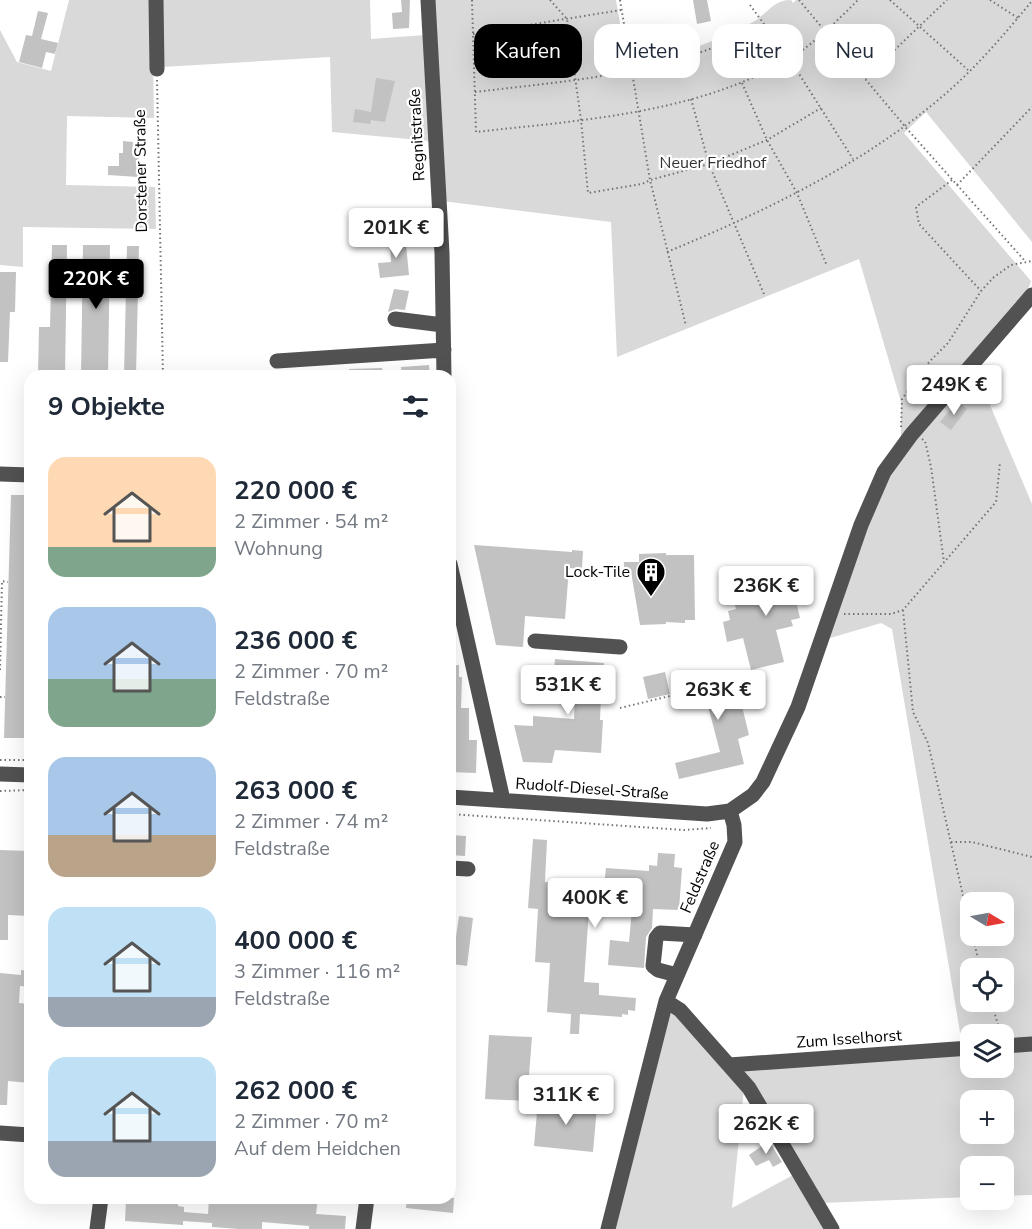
<!DOCTYPE html>
<html lang="de">
<head>
<meta charset="utf-8">
<style>
  :root { --surface:#fff; --page:#f2f2f3; --text:#1f2937; --muted:#747a83; --accent:#000 }
  body { margin:0; font-family:"Nunito Sans",sans-serif; background:var(--page); color:var(--text); height:100vh; display:flex; flex-direction:column; font-size:22px; white-space:nowrap }
  * { box-sizing:border-box; margin:0 }
  p { font-size:20px; color:var(--muted) }
  .icon { flex:none; width:33px; height:33px; fill:none; stroke:currentColor; stroke-width:2; stroke-linecap:round; stroke-linejoin:round }
  .map { position:relative; flex:1; overflow:hidden }
  .panel { position:absolute; left:24px; top:370px; width:432px; height:834px; display:flex; flex-direction:column; background:var(--surface); border-radius:18px; box-shadow:0 6px 24px #0002 }
  .panel>* { flex:none }
  .hud { position:absolute; left:474px; top:24px; width:468px; height:54px; display:flex; gap:12px }
  .needle { width:39px; rotate:100deg }
  .controls { position:absolute; left:960px; top:892px; display:grid; gap:12px }
  .controls a { display:grid; place-items:center; width:54px; height:54px; border-radius:12px; background:var(--surface); box-shadow:0 6px 24px #0002; font-size:30px }
  .price { position:absolute; translate:-50% -51px; padding:0 14px; border-radius:6px; background:#fff; color:#222; font-size:20px; line-height:39px; filter:drop-shadow(0 2px 3px #0008) }
  .price::after { content:''; position:absolute; left:50%; top:36px; width:18px; height:14px; margin-left:-9px; background:inherit; clip-path:polygon(0 0,100% 0,50% 100%) }
  .price.selected { background:var(--accent); color:#fff }
  ul { padding:0; list-style:none }
  li { display:flex; align-items:center; gap:18px; height:150px; padding:0 24px }
  li span { display:grid; place-items:center; flex:none; width:168px; height:120px; border-radius:18px; color:#555 }
  li>.icon { margin-inline-start:auto }
  span .icon { width:72px; height:72px; fill:#fffc; stroke-width:1 }
  li b { font-size:26px }
  h2 { display:flex; justify-content:space-between; align-items:center; height:72px; padding:0 24px; font-size:26px }
  .tag { padding:0 21px; border-radius:18px; background:var(--surface); box-shadow:0 6px 24px #0002; font-size:21px; line-height:54px }
  .tag.selected { background:var(--accent); color:#fff }
  .map>svg:first-child { display:block }
</style>
</head>
<body>
<div class="map">
<svg width="1032" height="1229" viewBox="0 0 1032 1229">
  <rect width="100%" height="100%" fill="#fff"/>
  <!-- green -->
  <path fill="#d9d9d9" fill-rule="evenodd" d="M 69,0 L 152,0 L 154,118 L 67,116 L 66,185 L 155,187 L 156,229 L 23,227 L 23,267 L 0,265 L 0,30 L 17,62 L 51,71 Z
    M 160,0 L 370,0 L 371,39 L 425,35 L 430,141 L 332,132 L 330,57 L 162,67 Z
    M 432,0 L 616,0 L 621,29 L 642,25 L 648,59 C 679,55 724,38 751,23 C 767,15 772,0 791,0 L 793,3 L 796,0 L 1032,0 L 1032,242 L 926,112 L 904,133 L 1031,281 L 1028,290 L 970,358 L 1032,504 L 1032,1195 L 1004,1196 L 1004,1167 L 970,1167 L 970,1197 L 822,1203 L 743,1074 L 744,1069 L 962,1044 L 892,629 L 881,623 L 827,639 L 874,495 L 901,439 L 901,402 L 859,259 L 617,357 L 611,222 L 442,201 ZM 970,903 L 1004,903 L 1004,936 L 970,936 ZM 970,969 L 1004,969 L 1004,1002 L 970,1002 ZM 970,1035 L 1004,1035 L 1004,1068 L 970,1068 ZM 970,1101 L 1004,1101 L 1004,1134 L 970,1134 Z
    M 669,1010 L 678,1014 L 744,1088 L 732,1208 L 795,1174 L 827,1229 L 613,1229 Z"/>
  <!-- building -->
  <path fill="#c2c2c2" d="M 401,0 L 410,0 L 409,28 L 393,29 L 392,13 L 402,12 Z
    M 693,0 L 707,0 L 711,21 L 697,24 Z
    M 38,11 L 48,13 L 41,39 L 58,43 L 55,54 L 46,52 L 42,68 L 19,62 L 26,35 L 32,36 Z
    M 376,78 L 395,81 L 385,122 L 371,120 L 370,124 L 353,122 L 355,109 L 371,112 Z
    M 123,141 L 133,142 L 132,153 L 139,153 L 138,177 L 108,175 L 108,166 L 119,166 L 119,153 L 123,153 Z
    M 405,234 L 409,275 L 380,278 L 378,263 L 391,262 L 390,245 L 393,245 L 392,235 Z
    M 52,245 L 67,245 L 65,376 L 38,376 L 39,327 L 50,327 Z
    M 83,245 L 110,245 L 108,376 L 81,376 Z
    M 127,246 L 139,246 L 136,376 L 124,376 Z
    M 0,272 L 16,272 L 15,312 L 10,312 L 8,362 L 0,362 Z
    M 394,289 L 409,291 L 405,310 L 396,309 L 388,312 Z
    M 429,365 L 430,376 L 402,376 L 401,367 Z
    M 382,368 L 383,376 L 349,376 L 349,369 Z
    M 957,401 L 967,409 L 951,430 L 940,422 Z
    M 11,495 L 30,495 L 30,738 L 4,738 Z
    M 474,545 L 572,552 L 572,550 L 583,551 L 582,569 L 569,568 L 565,619 L 525,616 L 523,647 L 496,645 Z
    M 666,553 L 666,555 L 694,555 L 695,620 L 685,620 L 685,623 L 666,622 L 666,624 L 640,625 L 631,572 L 624,572 L 624,562 L 639,562 L 639,554 Z
    M 805,573 L 810,592 L 805,594 L 807,603 L 797,605 L 800,618 L 791,620 L 793,626 L 776,630 L 784,662 L 751,670 L 743,638 L 727,642 L 723,622 L 730,620 L 728,611 L 736,609 L 733,597 L 742,595 L 740,589 Z
    M 555,659 L 604,663 L 601,696 L 600,720 L 603,720 L 601,753 L 555,750 L 552,763 L 523,762 L 514,725 L 533,726 L 533,716 L 574,719 L 575,694 L 552,692 Z
    M 450,665 L 459,665 L 459,677 L 462,677 L 461,708 L 469,708 L 469,740 L 477,740 L 476,773 L 450,772 Z
    M 665,672 L 670,694 L 648,699 L 643,677 Z
    M 709,673 L 711,683 L 752,673 L 757,689 L 739,694 L 749,735 L 738,739 L 744,764 L 679,779 L 675,763 L 720,752 L 707,702 L 684,708 L 680,691 L 687,689 L 684,679 Z
    M 450,835 L 466,836 L 465,856 L 450,855 Z
    M 533,839 L 547,840 L 545,882 L 604,886 L 606,868 L 649,871 L 649,865 L 657,866 L 658,853 L 675,854 L 674,867 L 682,868 L 679,910 L 653,909 L 652,928 L 646,937 L 644,968 L 608,965 L 610,940 L 629,942 L 632,909 L 591,906 L 591,909 L 589,909 L 584,982 L 599,983 L 599,995 L 636,998 L 635,1011 L 628,1010 L 628,1015 L 622,1014 L 622,1017 L 580,1014 L 579,1034 L 570,1034 L 571,1014 L 547,1012 L 550,963 L 535,962 L 538,909 L 528,908 Z
    M 0,850 L 30,851 L 30,916 L 8,915 L 8,940 L 0,940 Z
    M 459,916 L 473,918 L 467,966 L 452,964 Z
    M 21,970 L 30,971 L 30,987 L 20,986 L 19,1003 L 30,1004 L 30,1083 L 8,1081 L 7,1105 L 0,1105 L 0,973 L 21,975 Z
    M 489,1035 L 532,1037 L 527,1101 L 485,1099 Z
    M 538,1101 L 597,1107 L 593,1152 L 534,1146 Z
    M 769,1141 L 782,1162 L 773,1167 L 769,1160 L 756,1166 L 749,1155 Z
    M 209,1198 L 318,1198 L 316,1214 L 346,1216 L 345,1229 L 309,1229 L 309,1226 L 262,1222 L 262,1229 L 239,1229 L 212,1227 L 212,1223 L 183,1221 L 183,1225 L 125,1221 L 126,1202 L 167,1204 L 168,1199 L 178,1200 L 178,1206 L 184,1207 L 184,1212 L 208,1214 Z
    M 407,1198 L 454,1198 L 453,1213 L 406,1208 Z"/>
  <g fill="none" stroke-linecap="round" stroke-linejoin="round">
    <!-- path -->
    <path stroke="#747474" stroke-width="2" stroke-dasharray="1.5 3" stroke-linecap="butt" d="M 472,0 L 476,132 C 581,120 696,114 789,59 C 815,43 837,21 858,0
      M 550,0 L 567,19 L 581,120 L 588,193 L 642,184 L 650,180 L 709,164 L 767,140 L 821,108
      M 620,0 L 650,180 L 686,326
      M 799,0 L 908,130 L 1025,261
      M 890,0 L 968,70
      M 990,0 L 1018,18
      M 750,5 L 789,58 L 853,159
      M 473,34 L 621,10
      M 865,78 L 947,0
      M 157,80 L 163,376
      M 742,83 L 767,140 L 797,193 L 827,266
      M 475,92 C 574,80 675,74 764,24
      M 691,99 L 709,164 L 764,294
      M 952,180 L 916,207 L 919,224 L 981,291
      M 957,185 L 1032,107
      M 667,252 C 768,210 869,162 952,88 C 981,62 1007,31 1032,1
      M 901,427 L 902,399 L 930,361 L 948,343 L 981,291 L 994,277 L 1011,265 L 1032,261
      M 922,439 L 925,441 L 931,467 L 944,562
      M 903,610 L 913,712 L 928,743 L 970,926
      M 844,614 L 891,614 L 903,610 L 996,502 L 1000,462
      M 0,670 L 2,581 L 8,582
      M 0,697 L 5,697
      M 620,708 L 670,696
      M 0,760 L 30,760
      M 0,791 L 30,790
      M 450,814 L 684,830 L 711,828
      M 951,842 L 972,842 L 1032,857
      M 973,936 L 980,969
      M 991,1002 L 1001,1034"/>
    <!-- minor -->
    <path stroke="#525252" stroke-width="15" d="M 156,0 L 157,69
      M 428,0 L 442,253 L 444,376
      M 395,319 L 443,325
      M 277,361 L 444,350
      M 0,474 L 30,475
      M 450,564 L 503,800
      M 535,641 L 620,647
      M 0,774 L 30,775
      M 450,797 L 707,814 L 730,811 L 753,795 L 763,782 L 798,707 L 861,525 L 884,472 L 911,435 L 1032,295
      M 450,868 L 468,869
      M 677,975 L 658,970 L 653,966 L 656,938 L 660,933 L 695,935
      M 666,1001 L 680,1010 L 749,1088 L 832,1229
      M 1004,1046 L 1032,1044
      M 729,1065 L 970,1048
      M 0,1133 L 30,1135
      M 97,1229 L 101,1198
      M 363,1229 L 367,1198
      M 608,1229 L 666,1001 L 735,842 L 734,825 L 730,811"/>
  </g>
  <!-- icons -->
  <defs>
    <g id="building-pin" transform="scale(1.5)"><path d="M0 17L-7.5 6A9.5 9.5 0 1 1 7.5 6Z" fill="#000" stroke="#fff"/><path d="M-4-6H4V6H1V3H-1V6H-4ZM-2.5-4.3h1.7v1.8h-1.7ZM.8-4.3h1.7v1.8H.8ZM-2.5-1h1.7V.8h-1.7ZM.8-1h1.7V.8H.8Z" fill="#fff"/></g>
  </defs>
  <g fill-rule="evenodd">
    <use href="#building-pin" x="651" y="572"/>
  </g>
  <g text-anchor="middle" dominant-baseline="central" stroke-width="4.5" stroke-linejoin="round" paint-order="stroke">
    <!-- street labels -->
    <g font-size="16" fill="#000" stroke="#fff">
      <text transform="translate(417 135) rotate(-93)">Regnitstraße</text>
      <text transform="translate(141 171) rotate(-91)">Dorstener Straße</text>
      <text transform="translate(592 789) rotate(4)">Rudolf-Diesel-Straße</text>
      <text transform="translate(700 877) rotate(-67)">Feldstraße</text>
      <text transform="translate(849 1039) rotate(-4)">Zum Isselhorst</text>
    </g>
    <!-- park labels -->
    <g font-size="16" fill="#303030" stroke="#fff">
      <text x="713" y="163">Neuer Friedhof</text>
    </g>
    <!-- poi labels -->
    <g font-size="16" fill="#000" stroke="#fff" text-anchor="end">
      <text x="630" y="572">Lock-Tile</text>
    </g>
  </g>
</svg>
<div class="controls">
<a><svg class="needle" viewBox="-14 -14 28 28"><path d="M0-13l5 13h-10z" fill="#e53935"/><path d="M0 13l5-13h-10z" fill="#747a83"/></svg></a>
<a><svg class="icon" aria-label="locate" viewBox="0 0 24 24"><circle cx="12" cy="12" r="6"/><path d="M12 2v4M12 18v4M2 12h4M18 12h4"/></svg></a>
<a><svg class="icon" aria-label="layers" viewBox="0 0 24 24"><path d="M12 4l9 5-9 5-9-5zM3 14l9 5 9-5"/></svg></a>
<a>+</a>
<a>−</a>
</div>
<b class="price" style="left:396px;top:259px">201K €</b>
<b class="price selected" style="left:96px;top:310px">220K €</b>
<b class="price" style="left:954px;top:416px">249K €</b>
<b class="price" style="left:766px;top:617px">236K €</b>
<b class="price" style="left:568px;top:716px">531K €</b>
<b class="price" style="left:718px;top:721px">263K €</b>
<b class="price" style="left:595px;top:929px">400K €</b>
<b class="price" style="left:566px;top:1126px">311K €</b>
<b class="price" style="left:766px;top:1155px">262K €</b>
<div class="hud">
<a class="tag selected">Kaufen</a>
<a class="tag">Mieten</a>
<a class="tag">Filter</a>
<a class="tag">Neu</a>
</div>
<section class="panel">
<h2>9 Objekte<svg class="icon" aria-label="filters" viewBox="0 0 24 24"><path d="M4 7h16M4 17h16"/><circle cx="9" cy="7" r="2"/><circle cx="15" cy="17" r="2"/></svg></h2>
<ul>
<li><span style="background:linear-gradient(#ffd9b3 75%,#7fa58c 0)"><svg class="icon" aria-label="home" viewBox="0 0 24 24"><path d="M3 11l9-7 9 7M6 9v11h12V9"/></svg></span><div><b>220 000 €</b><p>2 Zimmer · 54 m²</p><p>Wohnung</p></div></li>
<li><span style="background:linear-gradient(#a9c7e8 60%,#7fa58c 0)"><svg class="icon" aria-label="home" viewBox="0 0 24 24"><path d="M3 11l9-7 9 7M6 9v11h12V9"/></svg></span><div><b>236 000 €</b><p>2 Zimmer · 70 m²</p><p>Feldstraße</p></div></li>
<li><span style="background:linear-gradient(#a9c7e8 65%,#b9a48a 0)"><svg class="icon" aria-label="home" viewBox="0 0 24 24"><path d="M3 11l9-7 9 7M6 9v11h12V9"/></svg></span><div><b>263 000 €</b><p>2 Zimmer · 74 m²</p><p>Feldstraße</p></div></li>
<li><span style="background:linear-gradient(#bfe0f5 75%,#9aa5b1 0)"><svg class="icon" aria-label="home" viewBox="0 0 24 24"><path d="M3 11l9-7 9 7M6 9v11h12V9"/></svg></span><div><b>400 000 €</b><p>3 Zimmer · 116 m²</p><p>Feldstraße</p></div></li>
<li><span style="background:linear-gradient(#bfe0f5 70%,#9aa5b1 0)"><svg class="icon" aria-label="home" viewBox="0 0 24 24"><path d="M3 11l9-7 9 7M6 9v11h12V9"/></svg></span><div><b>262 000 €</b><p>2 Zimmer · 70 m²</p><p>Auf dem Heidchen</p></div></li>
</ul>
</section>
</div>
</body>
</html>
